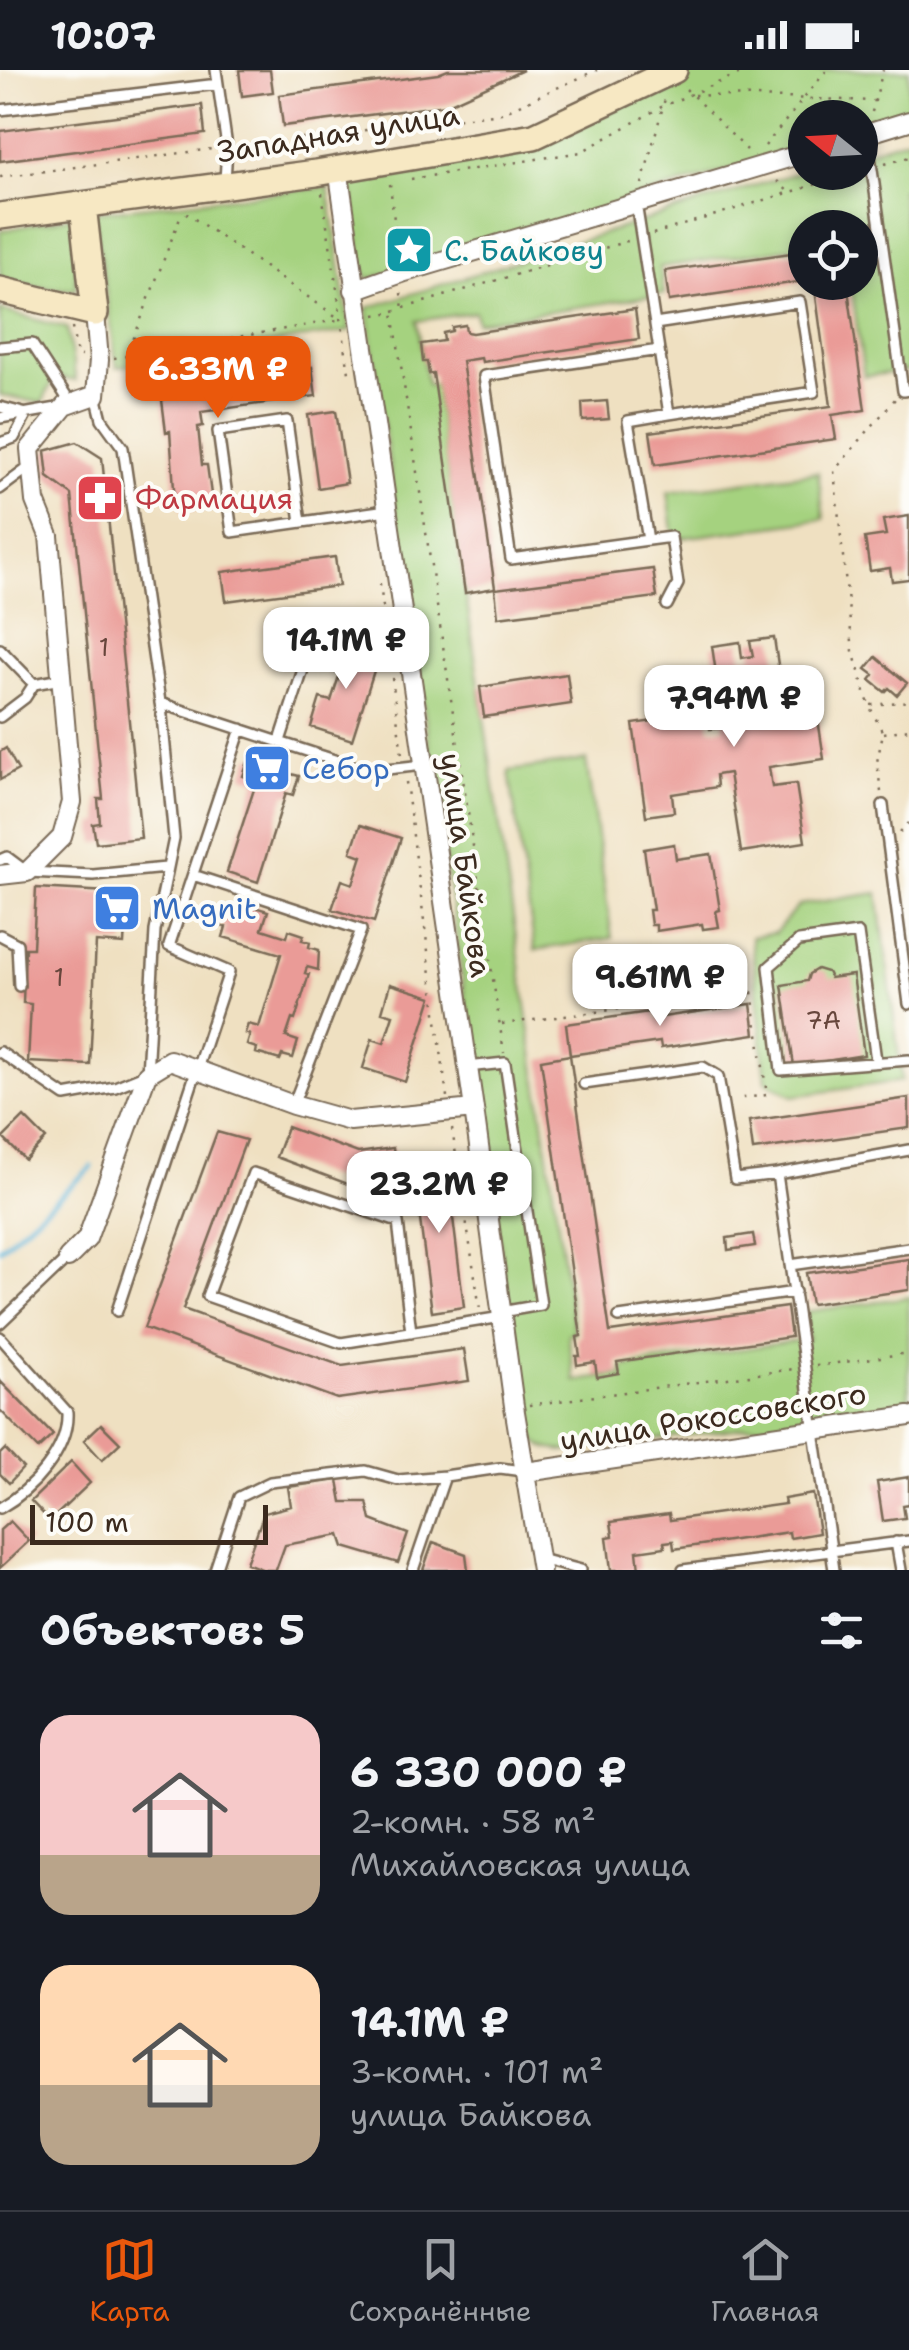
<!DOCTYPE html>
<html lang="ru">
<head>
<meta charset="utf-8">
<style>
  :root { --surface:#171b24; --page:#242831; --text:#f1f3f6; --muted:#9ea1a6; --line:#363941; --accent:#ea580c }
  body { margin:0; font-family:"Shantell Sans",sans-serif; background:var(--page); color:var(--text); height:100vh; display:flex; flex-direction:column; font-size:38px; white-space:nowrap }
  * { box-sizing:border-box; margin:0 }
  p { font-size:32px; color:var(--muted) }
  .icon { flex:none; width:55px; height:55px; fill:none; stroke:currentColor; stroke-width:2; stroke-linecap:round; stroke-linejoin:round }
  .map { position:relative; height:1500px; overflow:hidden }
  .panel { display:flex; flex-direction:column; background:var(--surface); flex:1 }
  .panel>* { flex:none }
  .needle { width:65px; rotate:288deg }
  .tools { position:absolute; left:788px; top:30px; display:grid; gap:20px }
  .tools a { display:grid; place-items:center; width:90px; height:90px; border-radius:50%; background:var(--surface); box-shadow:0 5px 15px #0003; font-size:50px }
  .scale { position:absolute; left:30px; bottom:25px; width:238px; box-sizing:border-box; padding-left:10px; border:5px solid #3b2a1e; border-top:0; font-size:28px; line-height:35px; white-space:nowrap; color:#3b2a1e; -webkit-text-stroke:8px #fdfcf7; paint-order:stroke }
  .price { position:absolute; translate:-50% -85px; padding:0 22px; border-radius:20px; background:#fff; color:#222; font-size:32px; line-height:65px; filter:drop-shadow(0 2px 5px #0008) }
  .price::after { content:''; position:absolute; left:50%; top:60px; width:30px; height:22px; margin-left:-15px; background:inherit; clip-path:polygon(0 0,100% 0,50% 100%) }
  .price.on { background:var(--accent); color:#fff }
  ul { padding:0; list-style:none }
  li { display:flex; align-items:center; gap:30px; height:250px; padding:0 40px }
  li span { display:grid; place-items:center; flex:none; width:280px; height:200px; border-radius:30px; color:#555 }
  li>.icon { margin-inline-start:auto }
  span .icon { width:120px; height:120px; fill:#fffc; stroke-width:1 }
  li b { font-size:42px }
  h2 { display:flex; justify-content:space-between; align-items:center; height:120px; padding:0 40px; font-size:42px }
  .status { display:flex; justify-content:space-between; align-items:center; height:70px; padding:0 50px; background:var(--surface); direction:ltr }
  .status svg { height:28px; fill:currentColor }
  .dock { display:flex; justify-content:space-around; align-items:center; height:140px; border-top:2px solid var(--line); background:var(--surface); font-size:28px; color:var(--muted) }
  .dock a { display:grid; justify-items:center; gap:5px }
  .dock .on { color:var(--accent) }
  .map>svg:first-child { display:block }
</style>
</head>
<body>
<div class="status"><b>10:07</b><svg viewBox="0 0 49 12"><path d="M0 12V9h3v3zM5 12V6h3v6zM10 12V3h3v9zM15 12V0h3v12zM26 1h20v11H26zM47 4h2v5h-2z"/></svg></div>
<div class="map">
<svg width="909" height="1500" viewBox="0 0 909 1500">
  <rect width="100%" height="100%" fill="#fdfcf7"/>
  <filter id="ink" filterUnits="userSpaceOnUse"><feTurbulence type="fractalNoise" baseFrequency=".01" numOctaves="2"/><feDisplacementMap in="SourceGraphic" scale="20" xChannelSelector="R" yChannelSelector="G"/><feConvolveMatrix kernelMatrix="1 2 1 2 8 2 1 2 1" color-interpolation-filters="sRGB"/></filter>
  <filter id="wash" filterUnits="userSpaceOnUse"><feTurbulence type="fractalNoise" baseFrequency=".0048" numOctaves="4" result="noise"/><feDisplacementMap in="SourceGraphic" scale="40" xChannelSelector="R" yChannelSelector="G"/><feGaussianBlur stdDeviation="2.25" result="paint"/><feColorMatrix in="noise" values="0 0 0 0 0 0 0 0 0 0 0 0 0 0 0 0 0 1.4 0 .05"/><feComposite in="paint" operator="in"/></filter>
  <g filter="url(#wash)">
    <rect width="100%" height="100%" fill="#efe0c1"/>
    <!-- green -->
    <path fill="#a5d27f" stroke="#707e4e" stroke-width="2.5" d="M 695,0 L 909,0 L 909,46 L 860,60 L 860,48 L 805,48 L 805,77 L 369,209 L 362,199 L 351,114 L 367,99 L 545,72 Z
      M 909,68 L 909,118 L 901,120 L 909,176 L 909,301 L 864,306 L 851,213 L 860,212 L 860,158 L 805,158 L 805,176 L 660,197 L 664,224 L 477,252 L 475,242 L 417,251 L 427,315 L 435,315 L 574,1263 L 568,1264 L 575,1311 L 623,1305 L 623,1297 L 808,1269 L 804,1242 L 909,1227 L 909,1336 L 567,1381 C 543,1380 537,1376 526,1356 L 367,238 L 805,100 L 860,102 L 860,83 Z
      M 328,117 L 350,261 L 117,297 L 94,142 Z
      M 74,146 L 76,220 L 36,217 L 0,208 L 0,161 Z
      M 0,240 L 67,258 L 76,311 L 55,307 L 42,333 L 0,325 Z
      M 818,402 L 824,449 L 674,469 L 668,422 Z
      M 586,690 L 612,868 L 535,880 L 509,701 Z
      M 878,823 L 902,1011 L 793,1026 L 766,1011 L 751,867 L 775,863 L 799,835 Z"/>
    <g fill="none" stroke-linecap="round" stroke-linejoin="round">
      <!-- stream -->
      <path stroke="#5ab3d7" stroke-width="5" d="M 0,1179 L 92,1097"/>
    </g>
    <g id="blocks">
      <!-- building -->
      <path fill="#ea9b97" d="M 239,0 L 270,0 L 273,22 L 242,26 Z
        M 448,0 L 523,0 L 446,35 L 283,56 L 279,25 L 438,4 Z
        M 202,35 L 205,64 L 0,91 L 0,61 Z
        M 805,181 L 805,211 L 669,231 L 665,201 Z
        M 814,212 L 847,212 L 865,340 L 832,345 L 836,369 L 655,395 L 650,362 L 831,336 Z
        M 635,239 L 639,269 L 482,292 L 481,288 L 462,291 L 495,518 L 465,523 L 433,303 L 429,304 L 427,292 L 423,292 L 421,274 L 444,271 L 443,263 L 452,261 L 452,257 L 465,255 L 466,262 L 472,263 Z
        M 312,297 L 316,326 L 201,342 L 203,356 L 198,357 L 202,395 L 207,395 L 213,439 L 181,440 L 180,432 L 175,433 L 170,361 L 166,362 L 162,330 L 165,329 L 164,319 L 172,318 L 171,314 L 196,311 L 197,313 Z
        M 607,331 L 609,349 L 583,351 L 582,333 Z
        M 336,341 L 347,413 L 318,418 L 308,345 Z
        M 77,372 L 102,388 L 141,768 L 96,773 L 93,754 L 100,753 L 98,729 L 103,729 L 72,425 L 48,407 L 45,381 Z
        M 909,446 L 909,509 L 892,511 L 890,498 L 870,501 L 865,468 L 886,465 L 883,450 Z
        M 335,487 L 339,516 L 226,531 L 222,502 Z
        M 653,499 L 657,527 L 498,547 L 495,519 Z
        M 774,568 L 783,628 L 759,631 L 762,650 L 817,642 L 824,689 L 769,697 L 772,717 L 796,714 L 805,772 L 741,782 L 729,703 L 716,705 L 717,717 L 672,724 L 674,742 L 646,746 L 633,654 L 708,643 L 710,659 L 724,658 L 712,576 L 740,572 L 742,588 L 753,586 L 750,571 Z
        M 338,572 L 379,585 L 352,670 L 311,657 L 320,628 L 331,631 L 340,603 L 329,600 Z
        M 876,587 L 907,613 L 897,625 L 889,618 L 885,622 L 870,610 L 874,605 L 866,599 Z
        M 567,604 L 571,634 L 484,647 L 480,617 Z
        M 6,678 L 18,700 L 0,710 L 0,682 Z
        M 250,686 L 284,697 L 283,702 L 299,706 L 293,725 L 286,723 L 258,812 L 227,802 L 257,710 L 243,706 Z
        M 360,755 L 401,768 L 374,852 L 332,839 L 342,810 L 353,814 L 362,786 L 351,782 Z
        M 674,774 L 676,789 L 711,784 L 720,840 L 716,841 L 719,857 L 703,859 L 702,854 L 656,861 L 656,855 L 651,855 L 649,840 L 653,840 L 644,779 Z
        M 36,818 L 127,823 L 124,874 L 96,872 L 90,995 L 28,992 L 31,934 L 23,933 L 25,878 L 33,878 Z
        M 238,832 L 268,841 L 262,859 L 287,867 L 289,860 L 304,865 L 302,870 L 310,872 L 309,877 L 319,880 L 318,900 L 307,897 L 305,903 L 309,904 L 295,950 L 292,949 L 286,967 L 298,971 L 293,988 L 282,985 L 280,990 L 256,983 L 257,978 L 247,975 L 250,965 L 245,963 L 248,954 L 259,957 L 281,884 L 223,867 L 226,857 L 221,856 L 224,846 L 233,849 Z
        M 817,899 L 827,902 L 830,908 L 853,905 L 864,985 L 794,996 L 782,915 L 807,911 L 809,904 Z
        M 390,914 L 432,927 L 405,1012 L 363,998 L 372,969 L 384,973 L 393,945 L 382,942 Z
        M 751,934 L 755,964 L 661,978 L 660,972 L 570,985 L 566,954 L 656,941 L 656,948 Z
        M 570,985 L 610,1262 L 787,1237 L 791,1267 L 617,1292 L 619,1303 L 597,1307 L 595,1292 L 577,1295 L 576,1286 L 580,1286 L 577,1267 L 581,1266 L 541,990 Z
        M 909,1028 L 909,1058 L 753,1080 L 749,1051 Z
        M 24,1047 L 46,1069 L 25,1090 L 3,1068 Z
        M 287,1057 L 358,1083 L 393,1078 L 397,1109 L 353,1116 L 276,1087 Z
        M 217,1062 L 246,1070 L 183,1239 L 342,1296 L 464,1279 L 469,1311 L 337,1329 L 144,1258 Z
        M 446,1091 L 464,1237 L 432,1242 L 413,1096 Z
        M 753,1164 L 755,1176 L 728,1180 L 727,1168 Z
        M 909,1189 L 909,1220 L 811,1234 L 806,1203 Z
        M 0,1311 L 53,1365 L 38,1379 L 0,1340 Z
        M 101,1354 L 120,1373 L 102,1390 L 84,1370 Z
        M 5,1379 L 23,1398 L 9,1413 L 0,1404 L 0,1384 Z
        M 71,1392 L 90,1413 L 50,1451 L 31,1431 Z
        M 909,1407 L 909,1434 L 903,1435 L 905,1448 L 883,1451 L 877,1412 Z
        M 338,1410 L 342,1432 L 367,1432 L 371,1450 L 408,1464 L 398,1493 L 344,1477 L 340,1465 L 285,1475 L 276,1500 L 264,1500 L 246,1493 L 264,1443 L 291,1436 L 288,1417 Z
        M 813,1424 L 819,1463 L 790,1468 L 789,1462 L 674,1479 L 673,1471 L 664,1472 L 665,1477 L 637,1481 L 639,1500 L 611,1500 L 607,1467 L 613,1466 L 611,1452 L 669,1444 L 670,1450 L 785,1434 L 784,1429 Z
        M 10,1451 L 29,1471 L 0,1498 L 0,1460 Z
        M 433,1472 L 466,1484 L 468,1500 L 423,1500 Z"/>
    </g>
  </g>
  <g filter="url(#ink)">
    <use href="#blocks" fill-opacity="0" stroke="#7a6a57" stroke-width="2.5"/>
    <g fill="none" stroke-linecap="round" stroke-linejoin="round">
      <!-- lane casing -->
      <g stroke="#7a6a57" stroke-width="14">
        <path id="lane" d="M 216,0 L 227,77 L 225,111
          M 0,40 L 218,14
          M 867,64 L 903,321 L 909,320
          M 636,133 L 669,344 L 628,351 L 648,470 L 671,467 L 678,514 L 667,535
          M 655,254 L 800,232 L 814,322 L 669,344
          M 0,277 L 32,274 L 71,334
          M 0,337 L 27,344 L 14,368 L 0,373
          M 0,348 L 63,337
          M 0,419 L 31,396
          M 301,452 L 287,351 L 218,361 L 232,462 L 387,440
          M 648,470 L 511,489 L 484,306 L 659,280
          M 0,579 L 34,614
          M 160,633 L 368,701 L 424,695
          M 0,647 L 25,628 L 34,614 L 61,609
          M 280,671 L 310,578
          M 883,735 L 909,934
          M 0,790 L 7,787 L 27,802 L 93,805 L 166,798
          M 193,805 L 361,860 L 293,1035
          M 0,865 L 17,874 L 19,916
          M 0,982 L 65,1026 L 115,1017 L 147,1004 L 155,861 L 174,768 L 162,646 L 123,378 L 102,349 L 96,325
          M 876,990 L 858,863 L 799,871 L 769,897 L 781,1000 L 909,990
          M 467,997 L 505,993 L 541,1235 L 501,1242
          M 584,1014 L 703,997 L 718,1006 L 735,1109 L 777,1104 L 834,1500
          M 777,1104 L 909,1080
          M 790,1195 L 909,1178
          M 117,1241 L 229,902 L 169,876 L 241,659
          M 619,1247 L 795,1222
          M 0,1253 L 68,1188
          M 411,1262 L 398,1152 L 253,1103 L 207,1226 L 341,1273 L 502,1247
          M 0,1267 L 67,1342 C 69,1381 32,1420 0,1438
          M 896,1472 L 901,1500
          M 540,1489 L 581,1500
          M 215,1500 L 239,1427 L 270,1412 L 366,1401 L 398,1410 L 445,1406
          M 413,1500 L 445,1406 L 500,1398 L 523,1401
          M 683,1500 L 909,1471"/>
      </g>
      <!-- street casing -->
      <g stroke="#7a6a57" stroke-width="22">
        <path id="street" d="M 860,66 L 909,51
          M 338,98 L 474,1039 L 514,1336 L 541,1500
          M 354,220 L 405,202 L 805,83
          M 0,805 L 27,802 L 62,767 L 72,732 L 49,466 L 35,431 L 30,379 L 65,336 L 96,325 L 99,290 L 95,243
          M 68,1188 L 87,1169 L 147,1004 L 170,990 L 293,1035 L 350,1051 L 474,1039
          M 526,1402 L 909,1346"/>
      </g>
      <!-- secondary casing -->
      <g stroke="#7a6a57" stroke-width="30">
        <path id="secondary" d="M 0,146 L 316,103 L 534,66 L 674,0
          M 0,220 L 95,243 L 83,135"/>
      </g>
      <!-- path -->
      <path stroke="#7a6a57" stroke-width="2.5" stroke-dasharray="2.5 8" stroke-linecap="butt" d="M 686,19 L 747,80
        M 694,25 L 875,31
        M 872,42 L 883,0
        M 239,76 L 501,43 L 597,0
        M 765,76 L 827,0
        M 885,94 L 909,87
        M 0,107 L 212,79
        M 411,109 L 581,82 L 663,36 L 748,0
        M 777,111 L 790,123
        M 390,114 L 398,186
        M 642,114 L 666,25
        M 322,123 L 337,219
        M 186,143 L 340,249
        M 653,164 L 857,102
        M 401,223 L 403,239
        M 338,227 L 349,303
        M 394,241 L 631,170
        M 375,245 L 393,242 L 504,983
        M 72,258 L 77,285 L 82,286
        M 127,286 L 343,249
        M 114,288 L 127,286 L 182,142
        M 380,514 L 402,685
        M 871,635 L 909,631
        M 884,663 L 909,659
        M 406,712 L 447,1027
        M 881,722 L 877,692 L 883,663 L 869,635 L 853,581 L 834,401 L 895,329
        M 900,762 L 909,753
        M 502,954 L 752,922 L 767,1025 L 736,1029
        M 452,1059 L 480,1239
        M 816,1296 L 909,1283
        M 529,1335 L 794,1299"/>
      <!-- lane -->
      <use href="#lane" stroke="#fff" stroke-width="9"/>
      <!-- street -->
      <use href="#street" stroke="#fff" stroke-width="18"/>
      <!-- secondary -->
      <use href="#secondary" stroke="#f7e8c3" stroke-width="25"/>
    </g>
  </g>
  <!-- icons -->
  <defs>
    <g id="sight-square" transform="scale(2.5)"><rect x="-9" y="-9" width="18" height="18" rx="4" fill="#0f9aa8" stroke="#fdfcf7"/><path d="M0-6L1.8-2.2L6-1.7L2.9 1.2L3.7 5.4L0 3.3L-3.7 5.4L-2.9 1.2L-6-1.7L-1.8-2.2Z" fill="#fff"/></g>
    <g id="pharmacy-square" transform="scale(2.5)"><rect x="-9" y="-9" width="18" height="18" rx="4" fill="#e0444e" stroke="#fdfcf7"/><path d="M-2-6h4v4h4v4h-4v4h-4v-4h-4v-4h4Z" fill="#fff"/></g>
    <g id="supermarket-square" transform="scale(2.5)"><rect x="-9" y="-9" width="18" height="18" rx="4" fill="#3f7fe0" stroke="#fdfcf7"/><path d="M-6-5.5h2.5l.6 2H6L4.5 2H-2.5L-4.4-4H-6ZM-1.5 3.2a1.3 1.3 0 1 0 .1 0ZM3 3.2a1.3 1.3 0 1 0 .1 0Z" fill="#fff"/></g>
  </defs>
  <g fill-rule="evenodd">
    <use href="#sight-square" x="409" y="180"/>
    <use href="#pharmacy-square" x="100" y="428"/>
    <use href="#supermarket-square" x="267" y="698"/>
    <use href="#supermarket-square" x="117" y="838"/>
  </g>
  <g text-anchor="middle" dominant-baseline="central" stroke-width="8" stroke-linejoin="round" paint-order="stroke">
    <!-- number labels -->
    <g font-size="25" fill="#67463c">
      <text x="104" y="577">1</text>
      <text x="59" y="907">1</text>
      <text x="823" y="950">7А</text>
    </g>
    <!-- street labels -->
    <g font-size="30" fill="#3b2a1e" stroke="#fdfcf7">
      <text transform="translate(338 63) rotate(-9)">Западная улица</text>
      <text transform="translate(466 795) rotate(82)">улица Байкова</text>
      <text transform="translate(713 1347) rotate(-9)">улица Рокоссовского</text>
    </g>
    <!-- culture labels -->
    <g font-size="30" fill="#0d838f" stroke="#fdfcf7" text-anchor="start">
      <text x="444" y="180">С. Байкову</text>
    </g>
    <!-- health labels -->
    <g font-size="30" fill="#be3a42" stroke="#fdfcf7" text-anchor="start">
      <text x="135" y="428">Фармация</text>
    </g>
    <!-- shop labels -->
    <g font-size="30" fill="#366cbe" stroke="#fdfcf7" text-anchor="start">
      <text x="302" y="698">Себор</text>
      <text x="152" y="838">Magnit</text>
    </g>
  </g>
</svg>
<div class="tools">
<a><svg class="needle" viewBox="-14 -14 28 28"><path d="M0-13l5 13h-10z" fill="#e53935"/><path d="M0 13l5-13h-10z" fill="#9ea1a6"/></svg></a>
<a><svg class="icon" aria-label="locate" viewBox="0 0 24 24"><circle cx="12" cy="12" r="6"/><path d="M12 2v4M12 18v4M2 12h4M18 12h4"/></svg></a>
</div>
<div class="scale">100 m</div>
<b class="price on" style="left:218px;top:351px">6.33M ₽</b>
<b class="price" style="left:346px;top:622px">14.1M ₽</b>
<b class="price" style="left:734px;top:680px">7.94M ₽</b>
<b class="price" style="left:660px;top:959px">9.61M ₽</b>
<b class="price" style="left:439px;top:1166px">23.2M ₽</b>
</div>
<section class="panel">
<h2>Объектов: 5<svg class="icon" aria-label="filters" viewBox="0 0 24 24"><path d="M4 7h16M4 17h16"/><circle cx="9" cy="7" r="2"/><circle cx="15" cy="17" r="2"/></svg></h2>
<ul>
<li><span style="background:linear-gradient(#f6c9c9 70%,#b9a48a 0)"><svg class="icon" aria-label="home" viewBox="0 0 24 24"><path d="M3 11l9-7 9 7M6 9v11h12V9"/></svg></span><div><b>6 330 000 ₽</b><p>2-комн. · 58 m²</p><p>Михайловская улица</p></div></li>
<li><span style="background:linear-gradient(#ffd9b3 60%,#b9a48a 0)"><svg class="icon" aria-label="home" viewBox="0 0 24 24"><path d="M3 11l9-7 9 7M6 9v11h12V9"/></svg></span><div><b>14.1M ₽</b><p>3-комн. · 101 m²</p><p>улица Байкова</p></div></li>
</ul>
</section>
<nav class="dock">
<a class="on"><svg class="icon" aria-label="map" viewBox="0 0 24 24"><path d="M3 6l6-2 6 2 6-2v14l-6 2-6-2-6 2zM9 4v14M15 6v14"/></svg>Карта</a>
<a><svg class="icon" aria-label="saved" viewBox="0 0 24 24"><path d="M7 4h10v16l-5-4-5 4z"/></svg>Сохранённые</a>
<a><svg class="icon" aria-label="home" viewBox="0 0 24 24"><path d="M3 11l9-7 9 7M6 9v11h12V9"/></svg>Главная</a>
</nav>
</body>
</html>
